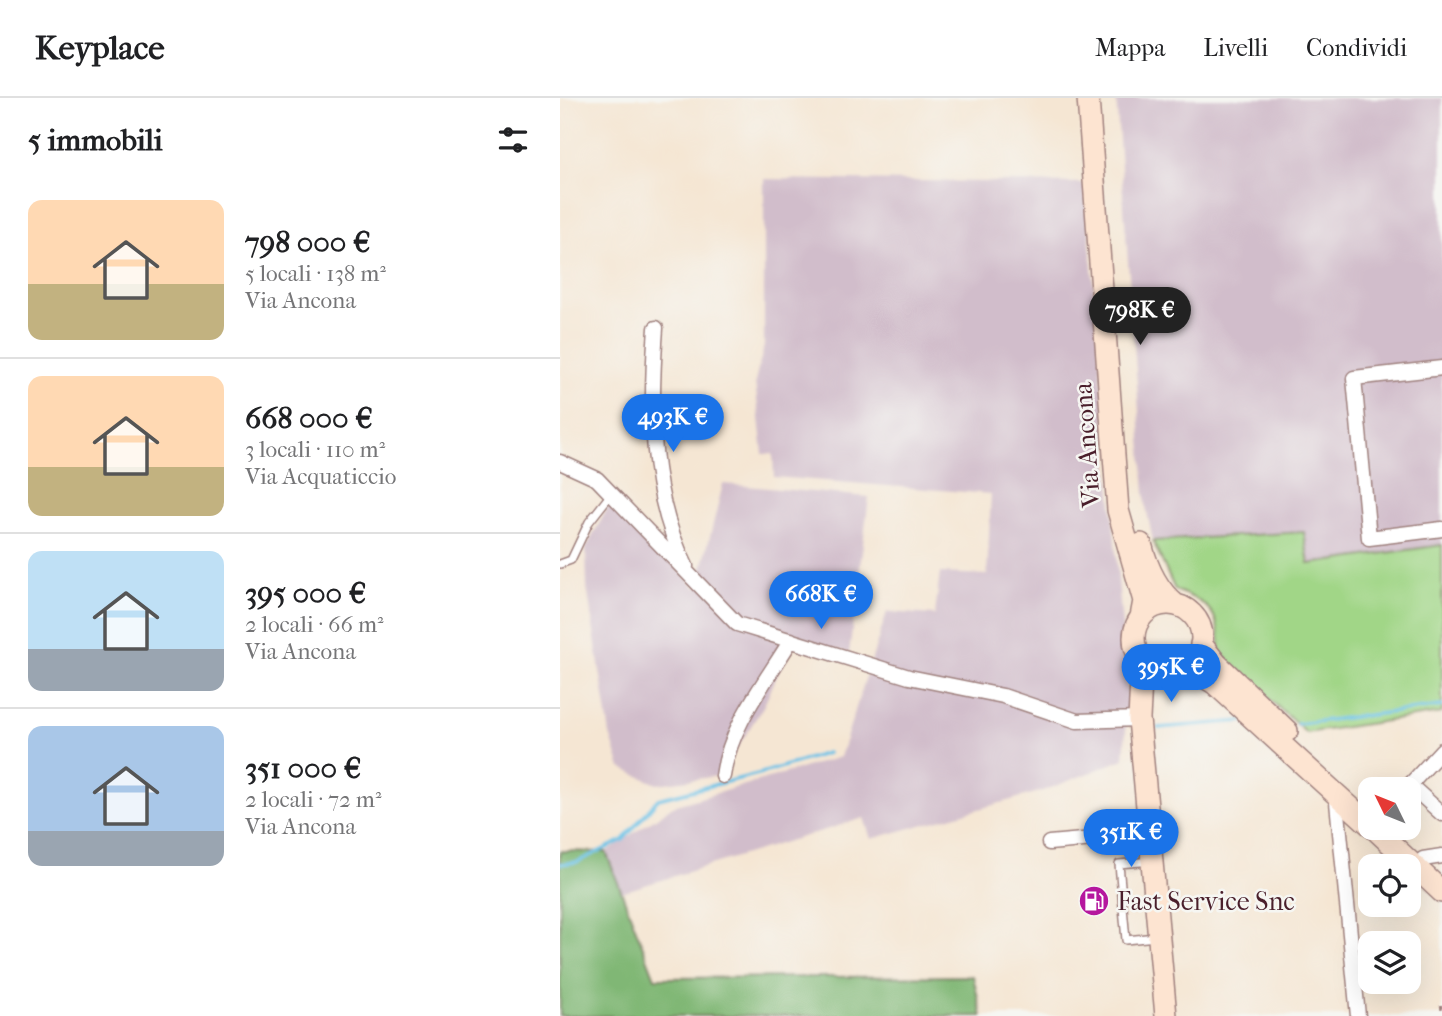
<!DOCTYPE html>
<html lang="it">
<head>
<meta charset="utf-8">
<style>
  :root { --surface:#fff; --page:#f2f2f2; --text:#202124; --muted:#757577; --line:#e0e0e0; --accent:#1a73e8 }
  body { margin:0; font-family:"IM FELL French Canon",serif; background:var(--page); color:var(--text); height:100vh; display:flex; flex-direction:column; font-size:26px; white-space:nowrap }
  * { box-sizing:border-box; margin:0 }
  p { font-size:23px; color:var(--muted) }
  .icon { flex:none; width:38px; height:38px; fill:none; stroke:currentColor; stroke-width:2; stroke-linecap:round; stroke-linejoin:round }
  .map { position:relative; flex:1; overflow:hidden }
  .panel { display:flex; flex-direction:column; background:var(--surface); width:560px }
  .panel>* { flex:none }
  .needle { width:46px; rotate:313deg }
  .buttons { position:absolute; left:798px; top:679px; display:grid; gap:14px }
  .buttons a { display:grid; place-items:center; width:63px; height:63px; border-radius:14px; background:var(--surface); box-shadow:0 7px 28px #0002; font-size:35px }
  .price { position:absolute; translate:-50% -60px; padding:0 16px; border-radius:24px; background:var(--accent); color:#fff; font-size:23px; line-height:46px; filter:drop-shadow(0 2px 4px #0008) }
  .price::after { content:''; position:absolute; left:50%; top:42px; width:21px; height:16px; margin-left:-10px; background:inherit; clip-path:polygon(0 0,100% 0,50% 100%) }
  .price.selected { background:#222; color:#fff }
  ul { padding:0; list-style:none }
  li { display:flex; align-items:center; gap:21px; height:175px; padding:0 28px }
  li+li { border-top:2px solid var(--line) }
  li span { display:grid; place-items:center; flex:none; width:196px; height:140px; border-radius:14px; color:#555 }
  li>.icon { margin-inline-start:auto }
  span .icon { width:84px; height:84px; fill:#fffc; stroke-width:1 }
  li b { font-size:30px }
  h2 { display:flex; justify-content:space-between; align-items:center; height:84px; padding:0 28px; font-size:30px }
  header { display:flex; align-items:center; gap:42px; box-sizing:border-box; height:98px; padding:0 35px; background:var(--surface); border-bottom:2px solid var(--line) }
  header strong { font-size:33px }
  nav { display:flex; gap:38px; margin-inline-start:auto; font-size:24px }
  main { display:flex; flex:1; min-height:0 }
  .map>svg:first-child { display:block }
</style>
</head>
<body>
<header>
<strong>Keyplace</strong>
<nav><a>Mappa</a><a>Livelli</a><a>Condividi</a></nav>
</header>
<main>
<section class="panel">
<h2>5 immobili<svg class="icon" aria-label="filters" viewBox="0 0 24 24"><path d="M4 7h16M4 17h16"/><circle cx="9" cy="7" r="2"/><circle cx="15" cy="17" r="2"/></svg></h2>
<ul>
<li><span style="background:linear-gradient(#ffd9b3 60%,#c2b280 0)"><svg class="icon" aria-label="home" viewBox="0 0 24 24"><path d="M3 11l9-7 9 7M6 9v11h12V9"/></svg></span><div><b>798 000 €</b><p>5 locali · 138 m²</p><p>Via Ancona</p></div></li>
<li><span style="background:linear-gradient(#ffd9b3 65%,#c2b280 0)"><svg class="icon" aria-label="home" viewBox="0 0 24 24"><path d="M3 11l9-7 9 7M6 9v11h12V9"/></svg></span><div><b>668 000 €</b><p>3 locali · 110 m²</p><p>Via Acquaticcio</p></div></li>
<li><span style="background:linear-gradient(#bfe0f5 70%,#9aa5b1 0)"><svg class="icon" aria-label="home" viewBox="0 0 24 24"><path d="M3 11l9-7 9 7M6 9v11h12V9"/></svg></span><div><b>395 000 €</b><p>2 locali · 66 m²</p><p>Via Ancona</p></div></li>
<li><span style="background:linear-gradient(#a9c7e8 75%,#9aa5b1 0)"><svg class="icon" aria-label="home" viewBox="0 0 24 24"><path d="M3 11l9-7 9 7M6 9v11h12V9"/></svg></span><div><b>351 000 €</b><p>2 locali · 72 m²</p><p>Via Ancona</p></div></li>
</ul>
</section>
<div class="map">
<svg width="882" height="918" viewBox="0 0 882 918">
  <rect width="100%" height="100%" fill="#f6f6f2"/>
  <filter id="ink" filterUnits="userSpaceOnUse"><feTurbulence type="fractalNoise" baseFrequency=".0143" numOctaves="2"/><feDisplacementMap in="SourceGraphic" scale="14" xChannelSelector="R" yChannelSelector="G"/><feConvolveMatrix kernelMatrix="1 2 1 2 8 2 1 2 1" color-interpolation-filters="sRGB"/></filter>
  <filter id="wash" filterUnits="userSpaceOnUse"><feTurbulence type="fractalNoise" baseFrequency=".00686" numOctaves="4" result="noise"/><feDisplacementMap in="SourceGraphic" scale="28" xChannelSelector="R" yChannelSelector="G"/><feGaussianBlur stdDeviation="1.57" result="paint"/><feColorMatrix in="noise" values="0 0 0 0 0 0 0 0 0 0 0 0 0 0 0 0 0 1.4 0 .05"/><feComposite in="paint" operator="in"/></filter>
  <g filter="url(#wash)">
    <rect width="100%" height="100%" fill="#f5e6d3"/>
    <!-- industrial -->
    <path fill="#d1bdcb" d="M 556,0 L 882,0 L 882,447 L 749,466 L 744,434 L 593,443 L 586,409 Z
      M 204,81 L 525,85 L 568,600 L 564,661 L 483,693 L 311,741 L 304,720 L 62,794 L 46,754 L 113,708 L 280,659 L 327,514 L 375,517 L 380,475 L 427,477 L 431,396 L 214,379 L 213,356 L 203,356 L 195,284 L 204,248 Z
      M 163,386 L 309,399 L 289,555 L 234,539 L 204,607 L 160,678 L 97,686 L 61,670 L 50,637 L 27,489 L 26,450 L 52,402 L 137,491 Z"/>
    <!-- green -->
    <path fill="#a1d687" stroke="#767a59" stroke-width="2" d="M 744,434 L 749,466 L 882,447 L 882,615 L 746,635 L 660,555 C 660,515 651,506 615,492 L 593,443 Z"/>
    <!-- forest -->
    <path fill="#80b774" stroke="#656b50" stroke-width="2" d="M 0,753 L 46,754 L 95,880 L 413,878 L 422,918 L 0,918 Z"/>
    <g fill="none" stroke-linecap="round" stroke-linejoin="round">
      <!-- stream -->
      <path stroke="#6ac2e7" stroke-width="3.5" d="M 737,626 L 882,608
        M 598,630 L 683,623
        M 0,766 L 17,764 L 63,742 L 98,701 L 202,675 L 267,655"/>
    </g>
  </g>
  <g filter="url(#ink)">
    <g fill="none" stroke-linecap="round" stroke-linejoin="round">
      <!-- lane casing -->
      <g stroke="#a0827f" stroke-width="10">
        <path id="lane" d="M 0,466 L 11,462 L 29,424 L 51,396
          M 591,763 L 559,766 L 566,842 L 596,839"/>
      </g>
      <!-- street casing -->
      <g stroke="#a0827f" stroke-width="17">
        <path id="street" d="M 96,230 C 90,310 89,395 126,468
          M 882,270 L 794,280 L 809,440 L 882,431
          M 0,364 L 37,381 L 177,526 L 349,579 L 443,598 L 517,623 L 579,621
          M 163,678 C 170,627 205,585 231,542
          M 850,687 L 882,716
          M 846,691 L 882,652
          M 776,694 L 798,918
          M 489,745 L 590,736
          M 863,761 L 882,758"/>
      </g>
      <!-- secondary casing -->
      <g stroke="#a0827f" stroke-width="24">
        <path id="secondary" d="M 528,0 L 558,412 L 584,503 L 581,519
          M 581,446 C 587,469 597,492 616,507
          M574 540a34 34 0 1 1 68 0a34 34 0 1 1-68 0Z
          M 641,546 L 656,565 L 727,633
          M 582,562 L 579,621 L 606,918
          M 627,568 L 654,585 L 810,727
          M 814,730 L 882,794"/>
      </g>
      <!-- path -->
      <path stroke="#a0827f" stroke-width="2.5" stroke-dasharray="5 5" stroke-linecap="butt" d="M 881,907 L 882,916"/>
      <!-- lane -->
      <use href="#lane" stroke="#fff" stroke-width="7"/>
      <!-- street -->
      <use href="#street" stroke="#fff" stroke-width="14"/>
      <!-- secondary -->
      <use href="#secondary" stroke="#fde4d1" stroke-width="21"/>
    </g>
  </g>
  <!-- icons -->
  <defs>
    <g id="fuel-disc" transform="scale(1.575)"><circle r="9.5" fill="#b5179e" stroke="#f6f6f2"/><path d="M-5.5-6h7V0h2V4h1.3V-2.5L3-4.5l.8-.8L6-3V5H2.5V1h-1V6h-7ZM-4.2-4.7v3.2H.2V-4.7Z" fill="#fff"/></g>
  </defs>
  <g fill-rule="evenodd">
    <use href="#fuel-disc" x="534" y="803"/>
  </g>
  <g text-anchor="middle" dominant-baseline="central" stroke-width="5" stroke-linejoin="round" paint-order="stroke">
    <!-- street labels -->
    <g font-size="26" fill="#4a1f2b" stroke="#f6f6f2">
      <text transform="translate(527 347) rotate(-94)">Via Ancona</text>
    </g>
    <!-- poi labels -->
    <g font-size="26" fill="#4a1f2b" stroke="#f6f6f2" text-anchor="start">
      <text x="557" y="803">Fast Service Snc</text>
    </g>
  </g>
</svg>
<div class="buttons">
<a><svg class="needle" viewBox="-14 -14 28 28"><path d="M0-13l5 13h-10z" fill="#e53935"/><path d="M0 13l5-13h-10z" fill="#757577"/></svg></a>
<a><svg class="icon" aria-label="locate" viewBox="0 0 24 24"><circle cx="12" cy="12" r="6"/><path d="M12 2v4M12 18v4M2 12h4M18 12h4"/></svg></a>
<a><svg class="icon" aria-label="layers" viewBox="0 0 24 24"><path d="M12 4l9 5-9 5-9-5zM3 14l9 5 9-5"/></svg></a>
</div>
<b class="price selected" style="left:580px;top:249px">798K €</b>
<b class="price" style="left:113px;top:356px">493K €</b>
<b class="price" style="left:261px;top:533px">668K €</b>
<b class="price" style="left:611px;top:606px">395K €</b>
<b class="price" style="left:571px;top:771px">351K €</b>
</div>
</main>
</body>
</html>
